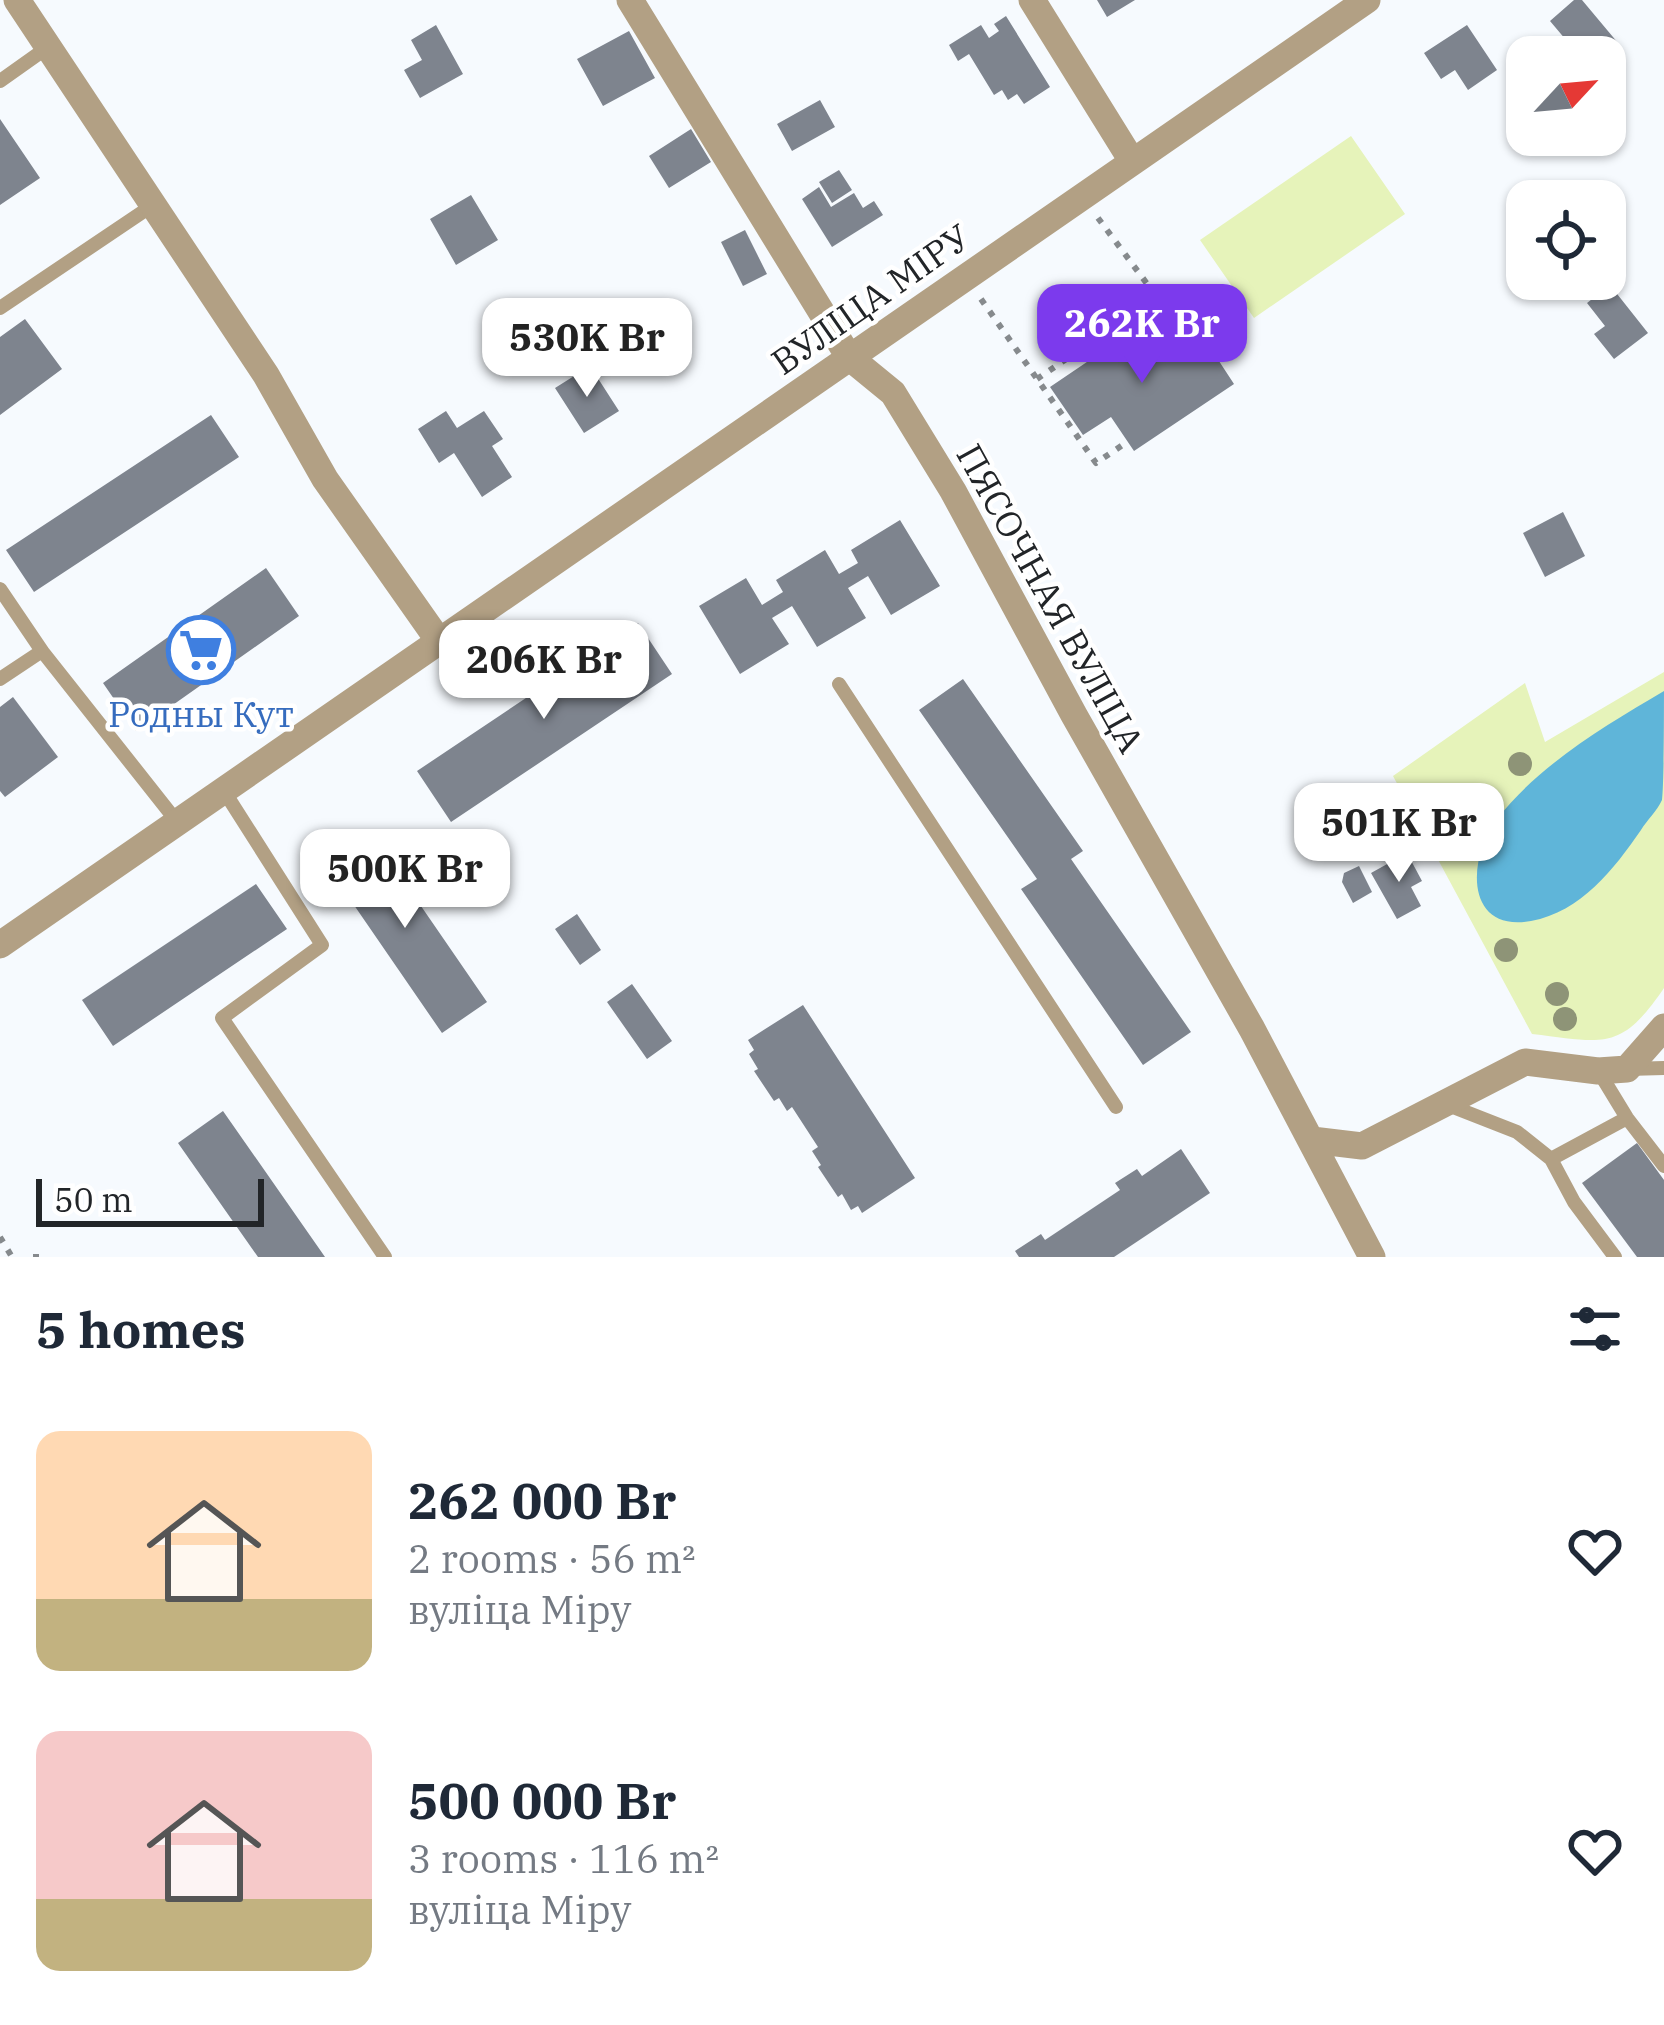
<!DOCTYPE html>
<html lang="en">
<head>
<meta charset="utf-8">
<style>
  :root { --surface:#fff; --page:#f2f2f3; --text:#1f2937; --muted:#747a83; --accent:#7c3aed }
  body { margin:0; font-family:"IBM Plex Serif",serif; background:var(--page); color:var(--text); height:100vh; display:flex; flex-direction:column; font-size:45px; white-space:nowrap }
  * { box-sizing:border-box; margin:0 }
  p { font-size:39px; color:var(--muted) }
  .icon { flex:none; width:66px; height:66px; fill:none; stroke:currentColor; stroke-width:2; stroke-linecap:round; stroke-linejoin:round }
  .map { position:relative; height:1257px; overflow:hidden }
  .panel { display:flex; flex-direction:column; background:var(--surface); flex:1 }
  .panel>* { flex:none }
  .needle { width:78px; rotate:64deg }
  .tools { position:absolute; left:1506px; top:36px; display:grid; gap:24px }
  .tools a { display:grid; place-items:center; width:120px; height:120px; border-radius:24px; background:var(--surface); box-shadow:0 3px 9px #0004; font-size:60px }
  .scale { position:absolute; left:36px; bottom:30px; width:228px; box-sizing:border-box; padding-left:12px; border:6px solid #222528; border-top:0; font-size:33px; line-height:42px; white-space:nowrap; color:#222528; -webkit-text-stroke:9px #fff; paint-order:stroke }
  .price { position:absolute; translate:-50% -102px; padding:0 27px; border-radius:24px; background:#fff; color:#222; font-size:39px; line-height:78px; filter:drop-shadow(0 3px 6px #0008) }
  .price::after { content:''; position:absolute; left:50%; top:72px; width:36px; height:27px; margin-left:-18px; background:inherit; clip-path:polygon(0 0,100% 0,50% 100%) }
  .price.active { background:var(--accent); color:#fff }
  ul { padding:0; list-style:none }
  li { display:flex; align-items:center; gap:36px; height:300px; padding:0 36px }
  li span { display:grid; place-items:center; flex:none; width:336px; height:240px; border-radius:24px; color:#555 }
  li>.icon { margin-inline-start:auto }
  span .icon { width:144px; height:144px; fill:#fffc; stroke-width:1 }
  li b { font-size:51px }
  h2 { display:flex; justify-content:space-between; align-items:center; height:144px; padding:0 36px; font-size:51px }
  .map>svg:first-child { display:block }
</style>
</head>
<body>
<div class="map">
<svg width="1664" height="1257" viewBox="0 0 1664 1257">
  <rect width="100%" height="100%" fill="#f6fafe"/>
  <!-- green -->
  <path fill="#e6f3ba" d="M 1351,136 L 1405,214 L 1254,318 L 1200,240 Z
    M 1664,672 L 1664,988 C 1620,1053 1603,1042 1532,1034 L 1393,776 L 1525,683 L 1545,742 Z"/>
  <!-- water -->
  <path fill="#5fb5d9" d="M 1664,691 C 1664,713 1664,784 1662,800 C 1657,811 1647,820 1641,830 C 1614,869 1581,912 1531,921 C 1464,933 1467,857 1498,818 C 1539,765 1606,725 1664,691 Z"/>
  <!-- building -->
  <path fill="#7e848e" d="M 1097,0 L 1135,0 L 1107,17 Z
    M 1574,0 L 1582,0 L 1618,43 L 1602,57 L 1557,57 L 1553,52 L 1566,40 L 1550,21 Z
    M 1006,16 L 1050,87 L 1024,104 L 1017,94 L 1008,100 L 1002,90 L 994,95 L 969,54 L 958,61 L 949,45 L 981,25 L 989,38 L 999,31 L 994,24 Z
    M 436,25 L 463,74 L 420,98 L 404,70 L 422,60 L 411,40 Z
    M 1467,25 L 1497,70 L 1468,90 L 1455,70 L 1441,79 L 1424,53 Z
    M 629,31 L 655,78 L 603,106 L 577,59 Z
    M 820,100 L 835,127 L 792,151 L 777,124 Z
    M 0,119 L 40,178 L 0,205 Z
    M 691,129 L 711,162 L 669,188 L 649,156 Z
    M 839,170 L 852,190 L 832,203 L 819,182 Z
    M 819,187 L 831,207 L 854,193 L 863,208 L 874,201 L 883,215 L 832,247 L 802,199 Z
    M 471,195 L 498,240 L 456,265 L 430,219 Z
    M 745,230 L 767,274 L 743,286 L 721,242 Z
    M 1610,285 L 1648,333 L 1614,359 L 1594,334 L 1605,326 L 1587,303 Z
    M 25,319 L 62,369 L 0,415 L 0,337 Z
    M 1143,324 L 1164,356 L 1200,332 L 1234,384 L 1134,451 L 1111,417 L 1083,435 L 1050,387 Z
    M 590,366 L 619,411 L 584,433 L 555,388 Z
    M 446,411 L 457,428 L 484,411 L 503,439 L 492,446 L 512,477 L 482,497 L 454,453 L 439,463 L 418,429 Z
    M 211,415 L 239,457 L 34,592 L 6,550 Z
    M 1563,512 L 1585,556 L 1545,577 L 1523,533 Z
    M 900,520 L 940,586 L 891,615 L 868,576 L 848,588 L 866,618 L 817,647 L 792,606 L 772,618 L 789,644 L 740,674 L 699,606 L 746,578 L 762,605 L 783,592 L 776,580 L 825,550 L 839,574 L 858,563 L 851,550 Z
    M 266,568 L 299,616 L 136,731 L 103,683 Z
    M 638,623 L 672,674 L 451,822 L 417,771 Z
    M 963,679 L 1083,851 L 1071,859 L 1191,1032 L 1143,1065 L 1021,889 L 1037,879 L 919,710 Z
    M 13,697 L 58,757 L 5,797 L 0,791 L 0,707 Z
    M 368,829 L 487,1002 L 442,1033 L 323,860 Z
    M 1407,853 L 1422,881 L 1411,887 L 1421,906 L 1397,919 L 1371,873 Z
    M 1359,866 L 1372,892 L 1353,903 L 1342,882 L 1344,873 Z
    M 256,884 L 287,929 L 113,1046 L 82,1000 Z
    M 577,914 L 601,950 L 580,965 L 555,929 Z
    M 632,984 L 672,1041 L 647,1059 L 607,1002 Z
    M 803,1005 L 915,1178 L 862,1213 L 858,1206 L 851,1210 L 842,1194 L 838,1197 L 818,1167 L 821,1165 L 812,1151 L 818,1147 L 792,1107 L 787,1111 L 779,1098 L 774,1101 L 754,1071 L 758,1069 L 749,1054 L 754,1050 L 748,1040 Z
    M 223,1111 L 325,1257 L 258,1257 L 178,1143 Z
    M 1637,1143 L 1664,1180 L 1664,1257 L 1637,1257 L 1582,1183 Z
    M 1181,1149 L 1210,1193 L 1114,1257 L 1019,1257 L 1015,1251 L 1041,1234 L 1045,1240 L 1120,1190 L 1115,1183 L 1137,1169 L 1142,1176 Z"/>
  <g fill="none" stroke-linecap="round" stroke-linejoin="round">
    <!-- path -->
    <path stroke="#868a8d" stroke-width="6" stroke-dasharray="6 9" stroke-linecap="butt" d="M 1098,218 L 1189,340
      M 981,299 L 1096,463 L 1127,442
      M 1037,379 L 1157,297
      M 0,1237 L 12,1257
      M 33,1257 L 46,1257"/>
    <!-- service -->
    <path stroke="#b2a084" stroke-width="14" d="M 0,81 L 48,47
      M 0,308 L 153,205
      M 0,589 L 42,651 L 178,823
      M 0,679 L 42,651
      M 839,684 L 1116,1107
      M 224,791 L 322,945 L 222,1018 L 385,1257
      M 1627,1069 L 1664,1068
      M 1599,1072 L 1627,1118 L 1664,1166
      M 1448,1105 L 1517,1132 L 1551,1159 L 1574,1202 L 1615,1257
      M 1551,1159 L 1627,1118"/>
    <!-- minor -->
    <path stroke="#b2a084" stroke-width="27" d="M 17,0 L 266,375 L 325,479 L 439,641
      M 630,0 L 849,357 L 893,393 L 953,491 L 1074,715 L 1252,1029 L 1372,1257
      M 1032,0 L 1132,161
      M 0,945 L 1367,0
      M 1312,1140 L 1362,1146 L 1525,1062 L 1598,1071 L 1627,1069 L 1664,1027"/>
  </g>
  <!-- trees -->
  <g fill="#8e9477">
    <circle cx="1520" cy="764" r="12"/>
    <circle cx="1463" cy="837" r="12"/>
    <circle cx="1506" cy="950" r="12"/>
    <circle cx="1557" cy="994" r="12"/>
    <circle cx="1565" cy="1019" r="12"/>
  </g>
  <!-- icons -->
  <defs>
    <g id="supermarket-ring" transform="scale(3.45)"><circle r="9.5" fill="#fff" stroke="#3f7fe0" stroke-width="1.5"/><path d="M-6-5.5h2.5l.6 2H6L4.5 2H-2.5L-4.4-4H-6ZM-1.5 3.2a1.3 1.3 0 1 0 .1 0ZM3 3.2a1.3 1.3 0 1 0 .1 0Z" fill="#3f7fe0"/></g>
  </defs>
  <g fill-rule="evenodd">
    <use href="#supermarket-ring" x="201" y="650"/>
  </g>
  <g text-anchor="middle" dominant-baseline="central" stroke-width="9" stroke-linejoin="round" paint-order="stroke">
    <!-- street labels -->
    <g font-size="36" fill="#222528" stroke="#fff">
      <text transform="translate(870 299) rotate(-35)">ВУЛІЦА МІРУ</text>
      <text transform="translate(1051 598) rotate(61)">ПЯСОЧНАЯ ВУЛІЦА</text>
    </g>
    <!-- shop labels -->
    <g font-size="36" fill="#366cbe" stroke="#fff">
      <text x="201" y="713">Родны Кут</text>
    </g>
  </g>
</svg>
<div class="tools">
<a><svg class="needle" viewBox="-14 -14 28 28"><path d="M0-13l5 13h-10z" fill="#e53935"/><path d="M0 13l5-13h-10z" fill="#747a83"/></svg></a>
<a><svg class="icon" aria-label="locate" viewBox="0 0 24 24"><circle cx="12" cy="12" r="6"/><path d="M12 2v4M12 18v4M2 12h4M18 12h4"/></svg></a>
</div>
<div class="scale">50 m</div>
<b class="price active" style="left:1142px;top:386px">262K Br</b>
<b class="price" style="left:587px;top:400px">530K Br</b>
<b class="price" style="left:544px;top:722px">206K Br</b>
<b class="price" style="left:1399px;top:885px">501K Br</b>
<b class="price" style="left:405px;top:931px">500K Br</b>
</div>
<section class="panel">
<h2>5 homes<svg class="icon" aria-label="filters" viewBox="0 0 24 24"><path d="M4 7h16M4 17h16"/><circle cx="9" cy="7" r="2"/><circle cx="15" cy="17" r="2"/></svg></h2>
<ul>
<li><span style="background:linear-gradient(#ffd9b3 70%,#c2b280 0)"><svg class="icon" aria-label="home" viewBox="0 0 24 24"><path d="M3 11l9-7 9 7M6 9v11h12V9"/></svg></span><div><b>262 000 Br</b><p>2 rooms · 56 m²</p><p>вуліца Міру</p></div><svg class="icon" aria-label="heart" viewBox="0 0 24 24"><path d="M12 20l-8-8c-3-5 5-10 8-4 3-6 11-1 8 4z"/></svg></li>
<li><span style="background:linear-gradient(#f6c9c9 70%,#c2b280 0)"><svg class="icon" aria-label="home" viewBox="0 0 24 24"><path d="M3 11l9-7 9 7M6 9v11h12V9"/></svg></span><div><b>500 000 Br</b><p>3 rooms · 116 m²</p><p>вуліца Міру</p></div><svg class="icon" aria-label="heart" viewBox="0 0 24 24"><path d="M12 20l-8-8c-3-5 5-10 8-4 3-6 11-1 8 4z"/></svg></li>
</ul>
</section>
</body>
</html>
